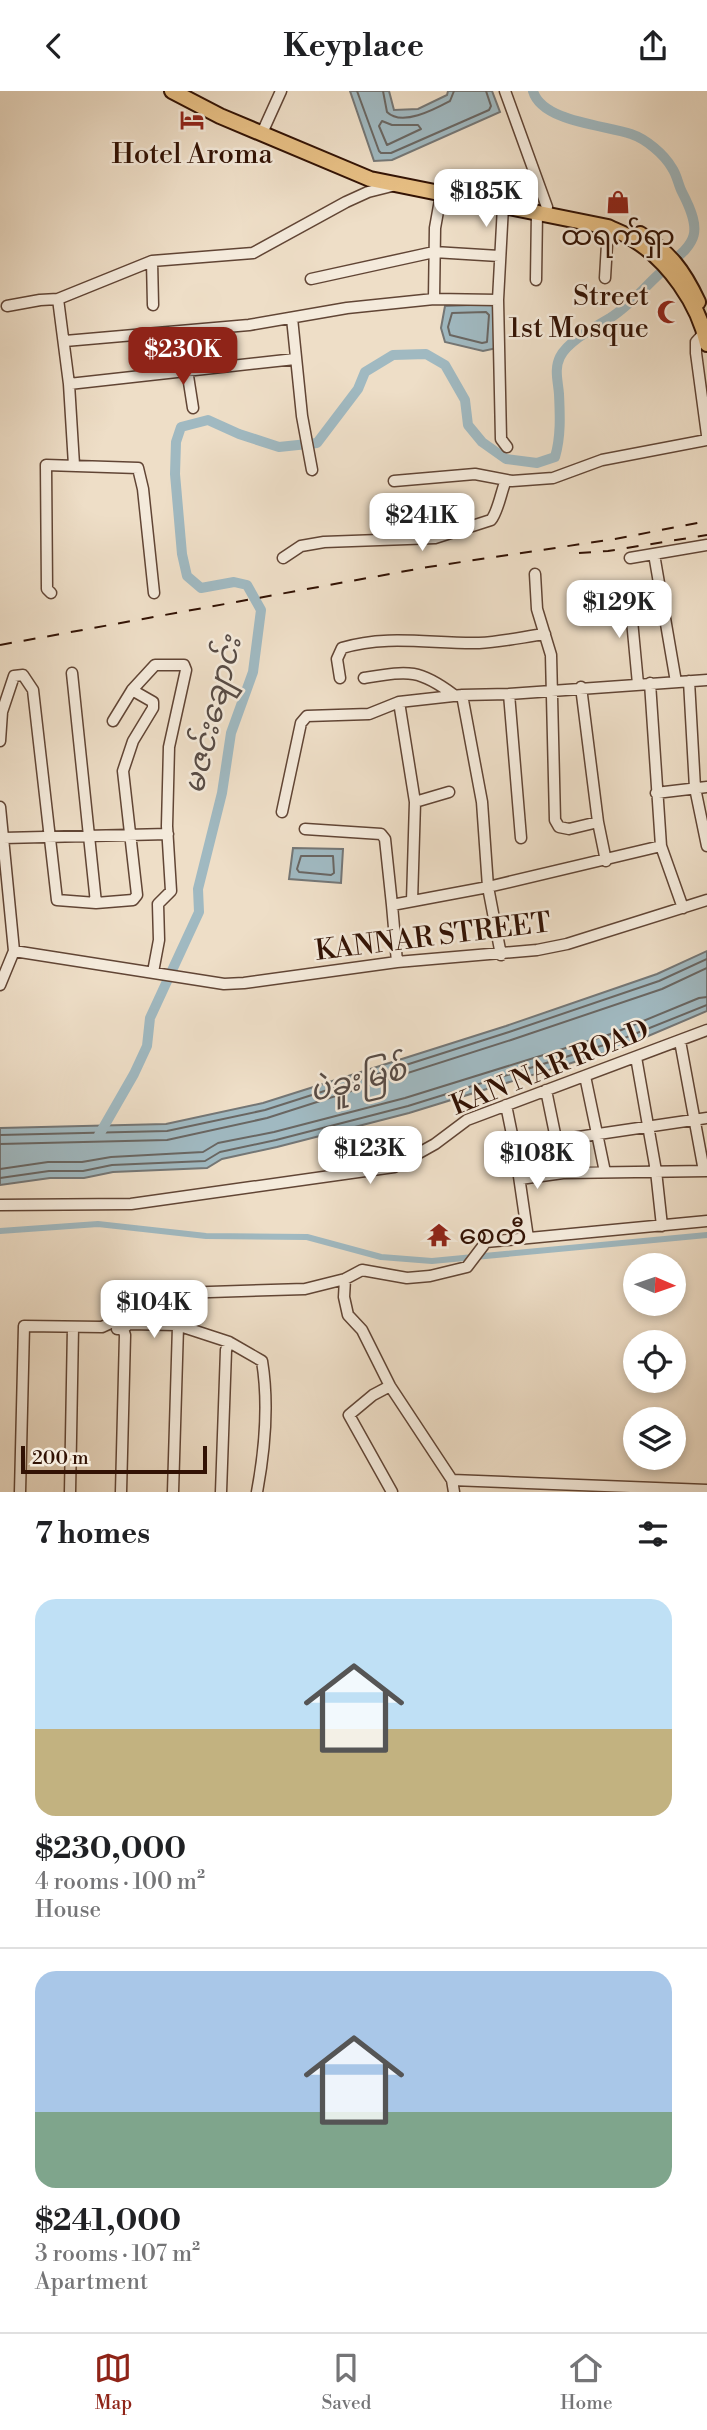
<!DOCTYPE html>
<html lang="en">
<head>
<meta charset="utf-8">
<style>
  :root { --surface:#fff; --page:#f2f2f2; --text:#202124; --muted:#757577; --line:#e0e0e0; --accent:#8f2418 }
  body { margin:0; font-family:"Libre Bodoni","Noto Sans Myanmar",serif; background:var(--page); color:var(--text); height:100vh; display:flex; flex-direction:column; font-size:26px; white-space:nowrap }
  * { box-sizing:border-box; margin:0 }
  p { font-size:23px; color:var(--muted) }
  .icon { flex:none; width:38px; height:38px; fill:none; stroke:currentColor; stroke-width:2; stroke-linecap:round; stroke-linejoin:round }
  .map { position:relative; height:1401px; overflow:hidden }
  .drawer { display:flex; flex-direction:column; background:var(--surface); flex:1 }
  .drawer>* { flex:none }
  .needle { width:46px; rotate:92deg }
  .buttons { position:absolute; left:623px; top:1162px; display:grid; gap:14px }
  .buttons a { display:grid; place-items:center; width:63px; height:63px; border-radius:50%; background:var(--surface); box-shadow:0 4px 10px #0003; font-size:35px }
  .scale { position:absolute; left:21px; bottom:18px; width:186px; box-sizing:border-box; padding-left:7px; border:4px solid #321204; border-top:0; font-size:19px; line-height:24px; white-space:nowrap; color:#321204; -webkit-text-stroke:5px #f4eadb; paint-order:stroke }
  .price { position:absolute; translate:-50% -60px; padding:0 16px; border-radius:14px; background:#fff; color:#222; font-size:23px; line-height:46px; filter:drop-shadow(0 2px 4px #0008) }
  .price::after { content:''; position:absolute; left:50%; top:42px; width:21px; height:16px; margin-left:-10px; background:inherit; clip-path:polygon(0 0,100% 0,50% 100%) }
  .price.selected { background:var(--accent); color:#fff }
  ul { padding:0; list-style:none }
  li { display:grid; align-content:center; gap:14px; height:371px; padding:0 35px }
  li+li { border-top:2px solid var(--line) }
  li span { display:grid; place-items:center; height:217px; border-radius:21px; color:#555 }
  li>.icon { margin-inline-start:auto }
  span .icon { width:126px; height:126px; fill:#fffc; stroke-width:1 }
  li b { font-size:30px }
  h2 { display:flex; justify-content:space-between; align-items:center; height:84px; padding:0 35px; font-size:30px }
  header { display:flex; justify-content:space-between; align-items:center; height:91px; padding:0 35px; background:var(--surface); font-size:32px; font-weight:800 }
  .tab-bar { display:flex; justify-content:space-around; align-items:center; height:98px; border-top:2px solid var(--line); background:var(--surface); font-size:19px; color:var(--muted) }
  .tab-bar a { display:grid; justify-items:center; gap:4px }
  .tab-bar .selected { color:var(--accent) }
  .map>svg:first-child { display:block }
</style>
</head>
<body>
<header><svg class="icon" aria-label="back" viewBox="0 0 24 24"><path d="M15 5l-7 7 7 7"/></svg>Keyplace<svg class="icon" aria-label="share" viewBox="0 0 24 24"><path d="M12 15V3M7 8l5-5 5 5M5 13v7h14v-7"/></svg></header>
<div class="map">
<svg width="707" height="1401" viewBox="0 0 707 1401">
  <rect width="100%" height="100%" fill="#eedec7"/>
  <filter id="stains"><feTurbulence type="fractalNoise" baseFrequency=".00286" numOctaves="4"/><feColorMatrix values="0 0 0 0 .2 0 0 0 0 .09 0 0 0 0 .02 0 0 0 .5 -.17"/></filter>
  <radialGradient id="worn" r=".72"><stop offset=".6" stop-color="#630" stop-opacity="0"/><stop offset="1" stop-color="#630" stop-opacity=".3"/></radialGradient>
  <!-- water -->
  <path fill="#a0b9c1" stroke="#747675" stroke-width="2" d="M 350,0 L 389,0 L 394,19 L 418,18 L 447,4 L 448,0 L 492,0 L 500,21 L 392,69 L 374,70 Z
    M 496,213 L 497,257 L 483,260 L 445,251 L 441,237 L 445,215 Z
    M 293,757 L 343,758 L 341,792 L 289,788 Z
    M 707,860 L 707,920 L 620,957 L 409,1022 L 277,1056 L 222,1068 L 207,1077 L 113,1081 L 84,1087 L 50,1087 L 0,1094 L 0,1037 L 166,1033 L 263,1012 L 506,935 L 657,883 Z"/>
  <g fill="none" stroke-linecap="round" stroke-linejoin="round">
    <!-- shore -->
    <path stroke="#696662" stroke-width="2" d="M 357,0 L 379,60 L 381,62 L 391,62 L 489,19 L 491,15 L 486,0
      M 383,0 L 387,21 C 402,36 435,18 450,10 L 454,0
      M 382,30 L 392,34 L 418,34 L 421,38 L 387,54 L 379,35 Z
      M 486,221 L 489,224 L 487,251 L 482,252 L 450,244 L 448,236 L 452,222 Z
      M 301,765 L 333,765 L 334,782 L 331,784 L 299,781 L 297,778 Z
      M 0,1044 L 167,1040 L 265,1019 L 509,941 L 659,890 L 707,868
      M 0,1053 L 167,1049 L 267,1027 L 511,949 L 662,898 L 707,877
      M 0,1078 L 48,1071 L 82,1071 L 111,1066 L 203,1061 L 218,1052 L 274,1041 L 405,1007 L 614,942 L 699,907 L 707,906
      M 0,1087 L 49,1080 L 83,1080 L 112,1074 L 205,1070 L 220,1061 L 276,1049 L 408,1015 L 617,950 L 707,914"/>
    <!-- canal -->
    <path stroke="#a0b9c1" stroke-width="6" d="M 0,1140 L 98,1133 L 206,1145 L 307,1146 L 381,1166 L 432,1170 L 707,1144"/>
    <!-- river -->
    <path stroke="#a0b9c1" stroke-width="10" d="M 99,1044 L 134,983 L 147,955 L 150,927 L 199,821 L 198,798 L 222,702 L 231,642 L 253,581 L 261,519 L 247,494 L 234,491 L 201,497 L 187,485 L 182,463 L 175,383 L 176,351 L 181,336 L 208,329 L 239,343 L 279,356 L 317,352 L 358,298 L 365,281 L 393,264 L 426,263 L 445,274 L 465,309 L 468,334 L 482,351 L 506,368 L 537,372 L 555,366 C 561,346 560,324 559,303 C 558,290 554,278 560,266 C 568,250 595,236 610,227 C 629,215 642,199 658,184 C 692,152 707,149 682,101 C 678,93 677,84 672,77 C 664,63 646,48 631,43 C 605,34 542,31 533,0"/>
    <!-- minor casing -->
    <g stroke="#614535" stroke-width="13">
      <path id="minor" d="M 505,0 L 547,116
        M 262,42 L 281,0
        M 503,115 L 498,209 L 501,348 L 507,356
        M 152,170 L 153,214
        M 605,187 L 608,136
        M 311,188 L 434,161 L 499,165
        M 536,189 L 537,121
        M 434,208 L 435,137 L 442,98
        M 7,215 L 40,209 L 58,208
        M 292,227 L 302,325 L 312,379
        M 707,239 L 696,251 L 696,262 L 707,344
        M 181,240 L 193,317
        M 65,250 L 249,234 L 347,217 L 434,208 L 498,209
        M 69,293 L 295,268
        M 74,374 L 69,293 L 58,208 L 152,170 L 253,162 L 346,111 L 368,101 L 392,95
        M 394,390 L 475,383 L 512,390 L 553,387 L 602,369 L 707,349
        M 654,463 L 676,591
        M 283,467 L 301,455 L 324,451 L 435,447 L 491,429 C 498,421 501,401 506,389
        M 630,467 L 707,454
        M 535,483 L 537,518 L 551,564 L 555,729 L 559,736 L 569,738 L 598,731 L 581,596
        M 51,502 L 47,498 L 46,374 L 138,377 L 143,398 L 154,502
        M 598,507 L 627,505 L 630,508 L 638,593
        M 72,582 L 96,812
        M 340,587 L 337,568 L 342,557 C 387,543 432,553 479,552 C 501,551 523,546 545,543
        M 364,587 C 408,580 418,577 454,604
        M 689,590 L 695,697 L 707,755
        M 650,592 L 661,755 L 683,817
        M 509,603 L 521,747
        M 462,604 L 482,711 L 488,796 L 501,864
        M 399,611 L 415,711 L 412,810
        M 113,630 L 132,599 L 155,574 L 184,574 L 186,579 L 169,656 L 167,735 L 171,800 L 158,813 L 159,849 L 153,881
        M 0,650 L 2,621 L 14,585 L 23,584 L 33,599 L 57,809 L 96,812 L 133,809 L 137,804 L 123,680 L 133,650 L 153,617 L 153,611 L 132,599
        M 656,702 L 707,696
        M 415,711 L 449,701
        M 0,716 L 14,860 L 224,893 L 244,892 L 397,871 L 537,859 L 567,853 L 707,809
        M 282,721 L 301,632 L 307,625 L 369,623 L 399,611 L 462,604 L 509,603 L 707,589
        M 598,731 L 606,770
        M 305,738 L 381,743 L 385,748 L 392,814
        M 3,747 L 168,743
        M 397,871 L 392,814 L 488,796 L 661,755
        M 0,894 L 14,860
        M 680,950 L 704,1080
        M 636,966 L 656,1080 L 662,1135
        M 585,985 L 605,1081
        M 546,999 L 563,1082
        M 506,1014 L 515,1058 L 528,1147
        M 515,1058 L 558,1049 L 707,1027
        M 520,1088 L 563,1082 L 707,1080
        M 0,1114 L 131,1113 L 394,1076 L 435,1053 L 467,1029 L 707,939
        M 345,1188 L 344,1206 L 348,1224 L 362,1239 L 390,1295 L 452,1389 L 454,1401
        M 117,1238 L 123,1238 L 125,1244 L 121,1401
        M 123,1238 L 129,1233 L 177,1234 L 229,1251 L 262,1270 C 269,1313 265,1358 257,1401
        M 390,1295 L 373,1304 L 349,1324 L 392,1401
        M 452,1389 L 707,1399
        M 20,1401 L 24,1235 L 102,1236 L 115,1230 L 116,1208 L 121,1201 L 179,1202
        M 70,1401 L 73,1236
        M 173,1401 L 179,1202 L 305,1198 L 345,1188 L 362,1179 L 407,1187 L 430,1185 L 467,1176 L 486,1151 L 707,1130
        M 221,1401 L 226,1259 L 229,1251"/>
    </g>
    <!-- highway casing -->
    <g stroke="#321204" stroke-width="18">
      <path id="highway" d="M 172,0 L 220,25 L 370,88 L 608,136 C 616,140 625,143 633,148 C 668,169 699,213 707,253
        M 640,143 C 670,162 683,179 698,211"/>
    </g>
    <!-- minor -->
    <use href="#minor" stroke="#f4eadb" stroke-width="10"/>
    <!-- highway -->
    <use href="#highway" stroke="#e7bf84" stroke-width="14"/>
    <!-- rail -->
    <path stroke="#321204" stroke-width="2" stroke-dasharray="12 12" stroke-linecap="butt" d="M 579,462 L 608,460 L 707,444
      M 0,554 L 428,476 L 615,448 L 707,430"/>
  </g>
  <!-- icons -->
  <defs>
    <g id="hotel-bare" transform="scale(1.89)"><path d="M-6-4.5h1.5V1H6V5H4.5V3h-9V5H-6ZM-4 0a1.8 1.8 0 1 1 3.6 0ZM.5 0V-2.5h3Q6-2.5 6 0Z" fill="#8f2418" stroke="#f4eadb" stroke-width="2.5" paint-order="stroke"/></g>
    <g id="shop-bare" transform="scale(1.89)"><path d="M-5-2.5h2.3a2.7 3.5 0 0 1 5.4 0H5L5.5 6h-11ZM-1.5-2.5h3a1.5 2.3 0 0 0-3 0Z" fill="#8f2418" stroke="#f4eadb" stroke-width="2.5" paint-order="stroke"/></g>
    <g id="mosque-bare" transform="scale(1.89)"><path d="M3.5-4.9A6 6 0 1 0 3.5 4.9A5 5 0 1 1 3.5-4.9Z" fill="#8f2418" stroke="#f4eadb" stroke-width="2.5" paint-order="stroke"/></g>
    <g id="temple-bare" transform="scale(1.89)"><path d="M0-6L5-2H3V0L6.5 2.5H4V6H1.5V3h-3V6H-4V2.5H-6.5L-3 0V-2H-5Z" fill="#8f2418" stroke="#f4eadb" stroke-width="2.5" paint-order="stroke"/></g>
  </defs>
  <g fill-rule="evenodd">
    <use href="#hotel-bare" x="192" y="29"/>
    <use href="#shop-bare" x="618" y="111"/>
    <use href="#mosque-bare" x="669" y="221"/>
    <use href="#temple-bare" x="439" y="1144"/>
  </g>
  <g text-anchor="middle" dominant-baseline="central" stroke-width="5" stroke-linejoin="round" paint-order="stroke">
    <!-- poi labels -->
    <g font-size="28" fill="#321204" stroke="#f4eadb">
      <text x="192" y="63">Hotel Aroma</text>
      <text x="618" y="145">ထရက်ရှာ</text>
      <text x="649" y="205" text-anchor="end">Street<tspan x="649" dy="32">1st Mosque</tspan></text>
      <text x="459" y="1144" text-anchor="start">စေတီ</text>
    </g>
    <!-- street labels -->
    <g font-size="28" fill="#321204" stroke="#f4eadb">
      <text transform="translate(433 846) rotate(-7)">KANNAR STREET</text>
      <text transform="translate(550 977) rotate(-22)">KAN NAR ROAD</text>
    </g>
    <!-- water labels -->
    <g font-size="30" font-style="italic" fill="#584c46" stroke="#f4eadb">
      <text transform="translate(213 624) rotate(-76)">မဇင်းချောင်း</text>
      <text transform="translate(358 990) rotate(-14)">ပဲခူးမြစ်</text>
    </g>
  </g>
  <rect width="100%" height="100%" filter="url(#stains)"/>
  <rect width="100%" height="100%" fill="url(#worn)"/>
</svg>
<div class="buttons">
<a><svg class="needle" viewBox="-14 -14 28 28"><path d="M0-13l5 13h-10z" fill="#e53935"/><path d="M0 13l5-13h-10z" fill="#757577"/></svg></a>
<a><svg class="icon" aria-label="locate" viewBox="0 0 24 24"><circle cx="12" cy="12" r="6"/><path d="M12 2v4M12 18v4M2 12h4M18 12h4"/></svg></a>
<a><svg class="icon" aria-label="layers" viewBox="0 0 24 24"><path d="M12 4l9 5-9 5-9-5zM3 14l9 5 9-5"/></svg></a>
</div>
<div class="scale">200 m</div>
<b class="price" style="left:486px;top:138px">$185K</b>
<b class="price selected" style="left:183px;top:296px">$230K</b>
<b class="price" style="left:422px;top:462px">$241K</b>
<b class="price" style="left:619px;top:549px">$129K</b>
<b class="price" style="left:370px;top:1095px">$123K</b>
<b class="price" style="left:537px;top:1100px">$108K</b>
<b class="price" style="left:154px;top:1249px">$104K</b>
</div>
<section class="drawer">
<h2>7 homes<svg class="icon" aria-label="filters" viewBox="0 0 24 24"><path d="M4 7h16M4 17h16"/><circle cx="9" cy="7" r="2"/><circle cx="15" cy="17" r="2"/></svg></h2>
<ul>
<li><span style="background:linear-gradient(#bfe0f5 60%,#c2b280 0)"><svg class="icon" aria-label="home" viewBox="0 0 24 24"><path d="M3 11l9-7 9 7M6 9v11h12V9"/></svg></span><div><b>$230,000</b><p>4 rooms · 100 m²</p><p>House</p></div></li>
<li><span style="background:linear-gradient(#a9c7e8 65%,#7fa58c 0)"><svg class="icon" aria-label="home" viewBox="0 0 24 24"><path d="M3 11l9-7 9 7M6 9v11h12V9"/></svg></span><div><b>$241,000</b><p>3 rooms · 107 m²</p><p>Apartment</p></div></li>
</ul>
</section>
<nav class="tab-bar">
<a class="selected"><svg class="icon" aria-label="map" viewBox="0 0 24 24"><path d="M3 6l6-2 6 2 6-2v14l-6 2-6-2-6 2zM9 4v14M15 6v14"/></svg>Map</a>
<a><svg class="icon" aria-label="saved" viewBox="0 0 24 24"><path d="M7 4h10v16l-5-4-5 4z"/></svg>Saved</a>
<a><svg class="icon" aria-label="home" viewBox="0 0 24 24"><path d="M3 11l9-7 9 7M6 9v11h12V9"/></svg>Home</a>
</nav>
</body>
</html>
